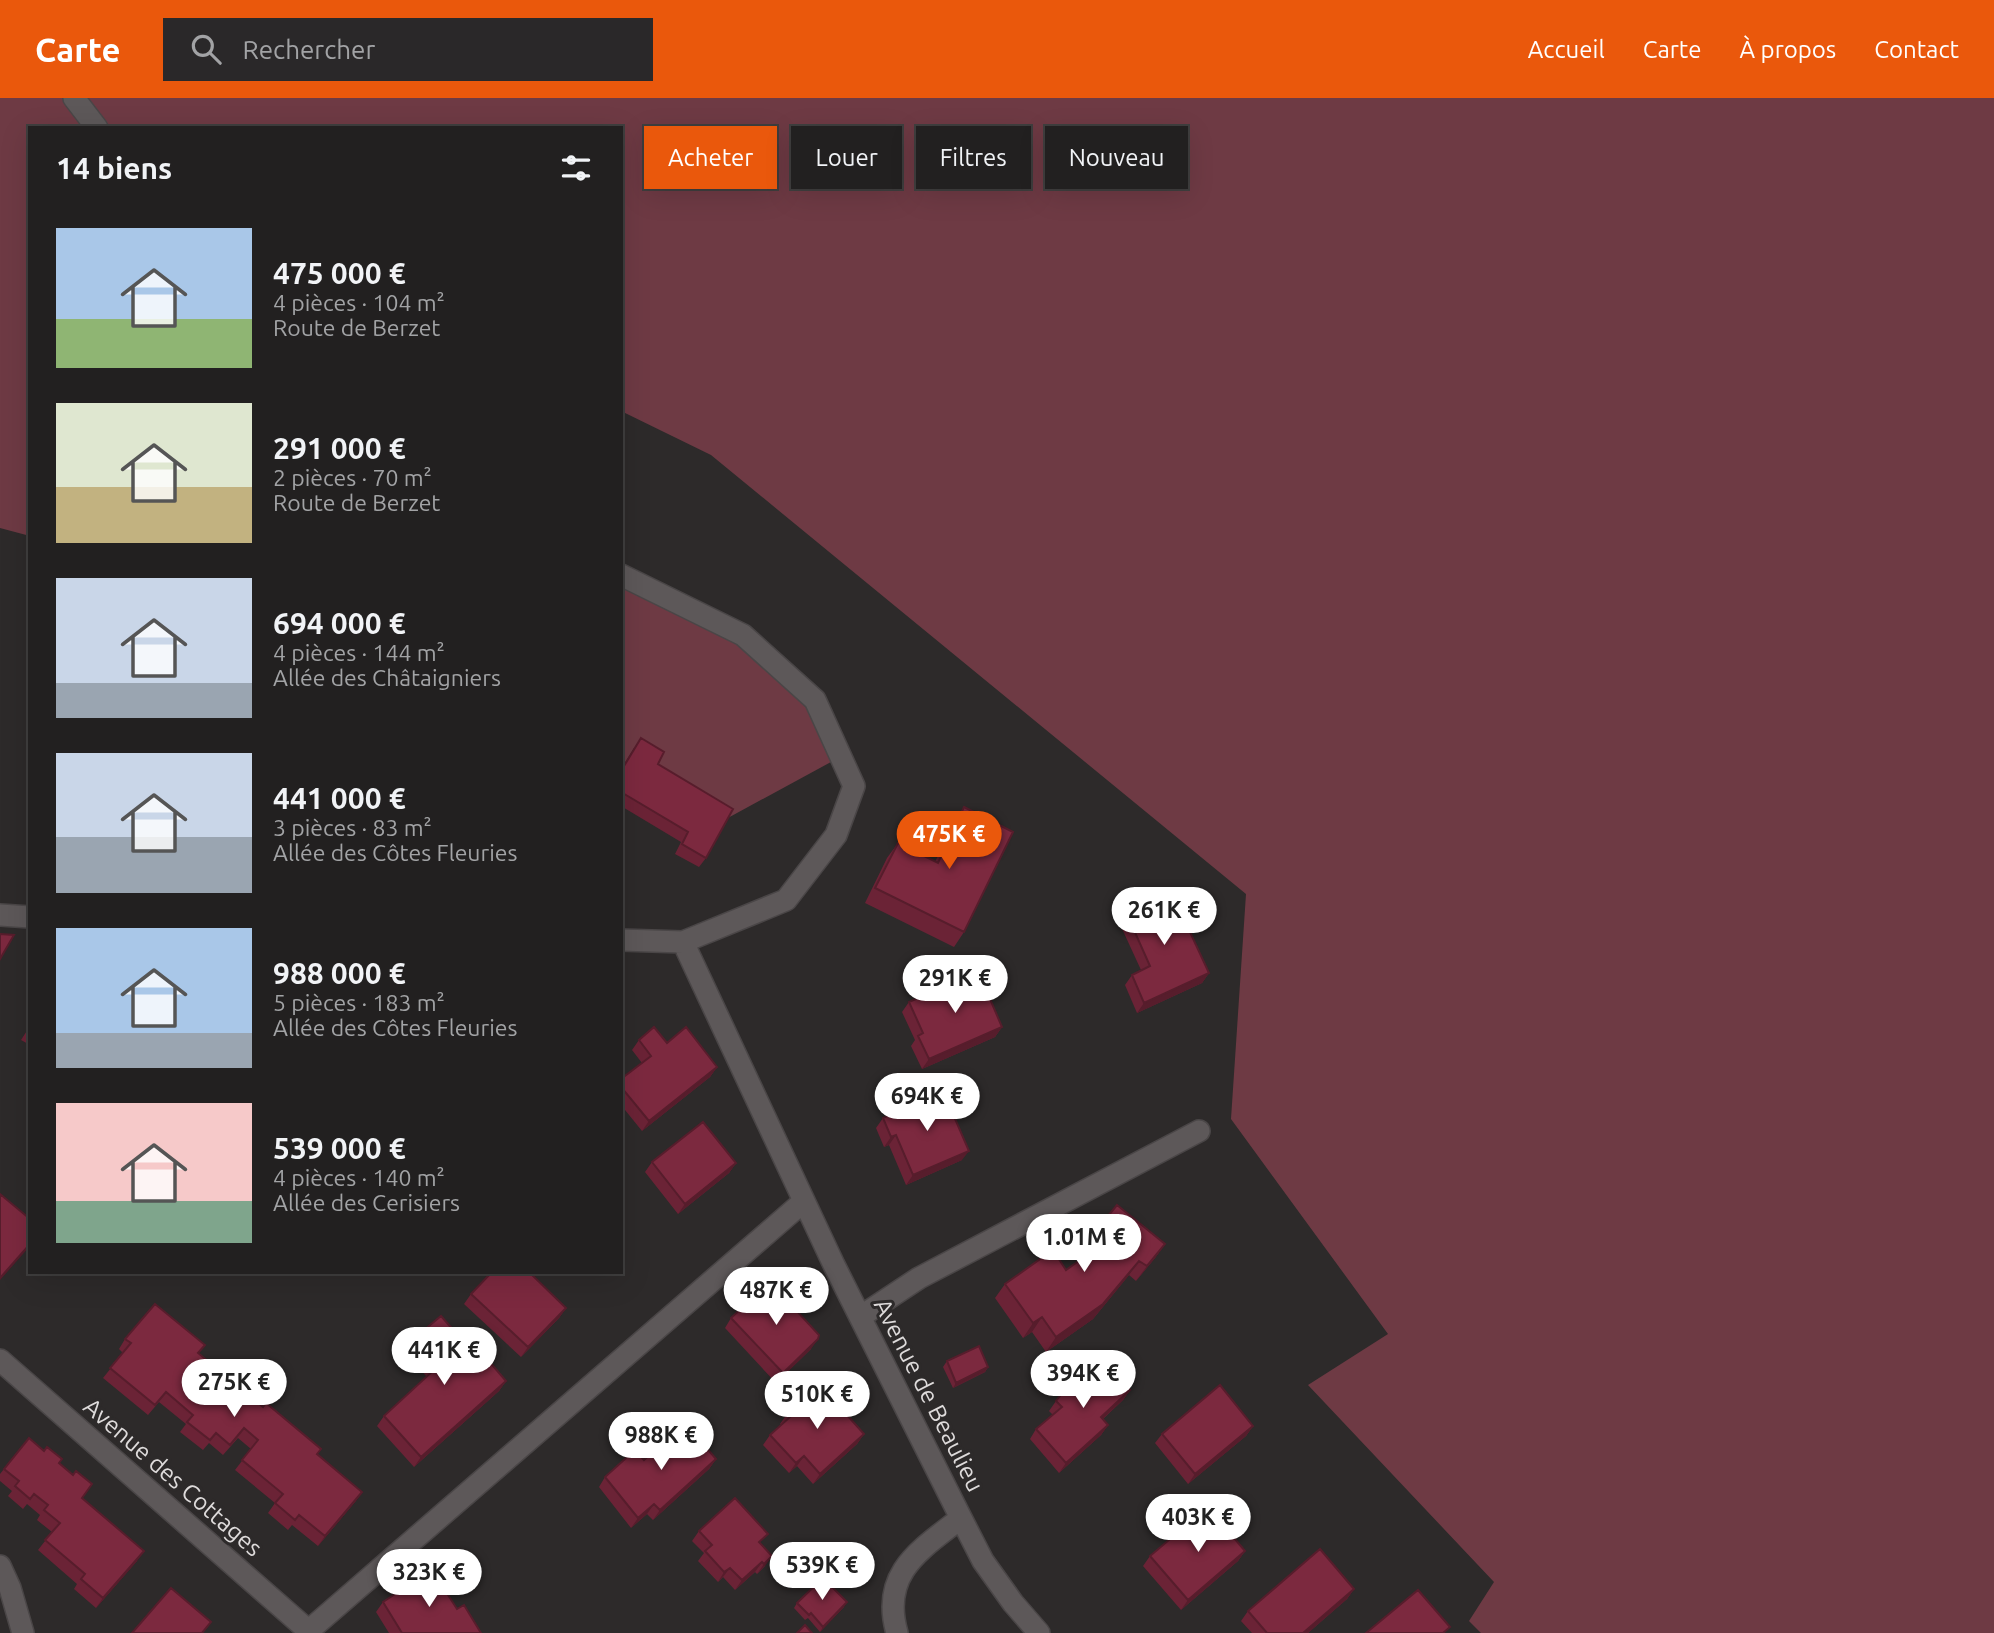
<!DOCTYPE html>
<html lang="fr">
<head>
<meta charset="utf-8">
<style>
  :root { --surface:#222020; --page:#2a2829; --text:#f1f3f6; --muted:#a2a3a5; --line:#3f3e3e; --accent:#ea580c }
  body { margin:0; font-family:Ubuntu,sans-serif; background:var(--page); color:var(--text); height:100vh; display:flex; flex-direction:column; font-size:26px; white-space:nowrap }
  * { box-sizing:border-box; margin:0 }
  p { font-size:23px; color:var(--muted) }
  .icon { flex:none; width:38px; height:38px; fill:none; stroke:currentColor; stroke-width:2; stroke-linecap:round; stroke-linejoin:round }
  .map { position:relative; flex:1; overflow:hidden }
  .panel { position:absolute; left:28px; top:28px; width:595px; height:1148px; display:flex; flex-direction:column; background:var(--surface); border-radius:0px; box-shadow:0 7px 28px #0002,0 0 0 2px var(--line) }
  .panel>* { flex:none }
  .guide { position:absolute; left:644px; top:28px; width:665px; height:63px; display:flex; gap:14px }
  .price { position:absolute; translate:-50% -60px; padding:0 16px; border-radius:24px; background:#fff; color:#222; font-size:23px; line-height:46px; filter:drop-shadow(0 2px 4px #0008) }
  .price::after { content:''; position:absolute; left:50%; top:42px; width:21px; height:16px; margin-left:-10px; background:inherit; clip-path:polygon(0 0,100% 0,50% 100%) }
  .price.active { background:var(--accent); color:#fff }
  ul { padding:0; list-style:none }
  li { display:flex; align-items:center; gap:21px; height:175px; padding:0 28px }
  li span { display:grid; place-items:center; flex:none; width:196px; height:140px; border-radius:0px; color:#555 }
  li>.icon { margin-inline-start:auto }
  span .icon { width:84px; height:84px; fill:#fffc; stroke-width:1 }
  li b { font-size:30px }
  h2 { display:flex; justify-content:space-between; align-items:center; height:84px; padding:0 28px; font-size:30px }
  .pill { padding:0 24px; border-radius:0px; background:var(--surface); box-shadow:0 7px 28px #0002,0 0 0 2px var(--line); font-size:24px; line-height:63px }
  .pill.active { background:var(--accent); color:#fff }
  header { display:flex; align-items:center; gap:42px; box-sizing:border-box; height:98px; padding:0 35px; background:var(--accent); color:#fff }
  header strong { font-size:33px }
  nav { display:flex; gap:38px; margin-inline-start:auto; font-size:24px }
  .search { width:490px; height:63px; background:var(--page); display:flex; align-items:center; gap:18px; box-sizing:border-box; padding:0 24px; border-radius:0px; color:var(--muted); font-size:26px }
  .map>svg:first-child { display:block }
</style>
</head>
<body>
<header>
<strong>Carte</strong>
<div class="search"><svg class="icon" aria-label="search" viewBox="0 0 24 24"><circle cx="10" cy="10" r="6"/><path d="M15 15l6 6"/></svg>Rechercher</div>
<nav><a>Accueil</a><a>Carte</a><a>À propos</a><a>Contact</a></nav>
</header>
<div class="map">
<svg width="1994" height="1535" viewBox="0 0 1994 1535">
  <rect width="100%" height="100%" fill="#2d2a2a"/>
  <!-- green -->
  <path fill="#6e3a44" d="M 0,0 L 1994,0 L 1994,1535 L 1481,1535 L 1469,1523 L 1494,1484 L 1308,1287 L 1388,1236 L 1231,1021 L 1246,796 L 711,357 L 621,313 L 621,30 L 30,30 L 30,438 L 0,430 Z
    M 621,477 L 743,537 L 815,602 L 842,658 L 726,721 L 634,650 L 621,671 Z"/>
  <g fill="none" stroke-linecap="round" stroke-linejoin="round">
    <!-- minor casing -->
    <g stroke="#4a4647" stroke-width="24">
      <path id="minor" d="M 74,0 L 97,30
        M 621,477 L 743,537 L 815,602 L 854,688 L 836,737 L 786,802 L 683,844 L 621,842
        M 0,817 L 30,819
        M 683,844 L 834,1167 L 961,1420 L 983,1463 L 1013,1505 L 1039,1535
        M 860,1219 L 919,1180 L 1199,1033
        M 0,1262 L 311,1535
        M 0,1468 L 10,1490 L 23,1535
        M 306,1535 L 803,1104
        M 897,1535 C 880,1475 920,1452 961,1420"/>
    </g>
    <!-- minor -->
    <use href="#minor" stroke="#5d5859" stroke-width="21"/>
  </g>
  <!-- wall -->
  <path fill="#6b2336" d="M 641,640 L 658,666 L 706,760 L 699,769 L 675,756 L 681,744 L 621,708 L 621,671 Z
    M 964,709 L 964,834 L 954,849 L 865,805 L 887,760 L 898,745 L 935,764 L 954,724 Z
    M 1125,812 L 1209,875 L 1202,885 L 1137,915 L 1125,887 L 1132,877 L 1141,872 L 1118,822 Z
    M 909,904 L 1002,929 L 995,939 L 922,971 L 911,948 L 915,942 L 902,914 Z
    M 30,928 L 30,947 L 21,942 Z
    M 639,942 L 667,945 L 717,969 L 710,979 L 642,1033 L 621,1007 L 621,981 L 642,965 L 632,952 Z
    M 883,1020 L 962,1062 L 906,1087 L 889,1047 L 884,1049 L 876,1030 Z
    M 652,1064 L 736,1065 L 729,1075 L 678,1116 L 645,1074 Z
    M 1099,1129 L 1165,1146 L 1155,1160 L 1136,1183 L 1129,1177 L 1093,1221 L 1046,1254 L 1032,1234 L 1023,1240 L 995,1200 L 1005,1186 L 1066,1172 L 1091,1154 L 1095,1149 L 1089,1144 Z
    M 471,1196 L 566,1210 L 559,1220 L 521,1259 L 464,1206 Z
    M 731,1220 L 811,1251 L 776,1285 L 725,1230 Z
    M 456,1235 L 506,1283 L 499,1293 L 414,1369 L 377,1328 L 384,1318 L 427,1279 L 404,1253 L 411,1243 Z
    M 125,1241 L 199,1256 L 317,1357 L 362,1394 L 355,1404 L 318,1448 L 292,1427 L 288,1432 L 268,1415 L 275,1405 L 235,1372 L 251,1351 L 238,1340 L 223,1357 L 209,1345 L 203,1352 L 180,1334 L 186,1326 L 159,1304 L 148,1317 L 103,1280 L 123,1255 L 119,1251 Z
    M 947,1263 L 988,1269 L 985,1274 L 953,1290 L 943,1269 Z
    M 1130,1292 L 1123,1302 L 1103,1321 L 1108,1327 L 1101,1337 L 1059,1375 L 1030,1341 L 1036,1331 L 1053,1317 L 1049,1313 L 1056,1303 Z
    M 787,1316 L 864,1336 L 857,1346 L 813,1386 L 797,1368 L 789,1375 L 763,1347 L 770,1337 L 781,1327 L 780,1326 Z
    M 1253,1328 L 1246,1338 L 1188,1386 L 1155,1345 L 1162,1336 Z
    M 716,1361 L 709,1371 L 653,1422 L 647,1416 L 631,1430 L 599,1389 L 605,1379 L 644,1362 Z
    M 59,1366 L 82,1400 L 137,1463 L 96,1510 L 74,1491 L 77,1486 L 38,1452 L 52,1434 L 37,1422 L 40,1417 L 27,1406 L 23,1411 L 8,1398 L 12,1393 L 0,1383 L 0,1376 L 4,1371 Z
    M 699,1433 L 761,1446 L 765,1468 L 757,1476 L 755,1474 L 735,1492 L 723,1479 L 718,1484 L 698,1463 L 704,1455 L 692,1443 Z
    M 1245,1453 L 1238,1463 L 1181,1512 L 1143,1468 L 1150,1458 Z
    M 1354,1491 L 1347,1501 L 1308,1535 L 1252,1535 L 1241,1523 L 1248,1513 Z
    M 383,1504 L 457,1511 L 481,1535 L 389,1535 L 376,1514 Z
    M 797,1505 L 844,1509 L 820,1534 L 808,1520 L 805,1522 L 794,1510 Z"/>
  <!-- shaded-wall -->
  <path fill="#571d2c" d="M 1209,875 L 1202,885 L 1137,915 L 1144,905 Z
    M 1002,929 L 995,939 L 922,971 L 929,961 Z
    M 717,969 L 710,979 L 642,1033 L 649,1023 Z
    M 896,1037 L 889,1047 L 884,1049 L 891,1039 Z
    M 969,1053 L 962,1062 L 906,1087 L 913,1077 Z
    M 736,1065 L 729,1075 L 678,1116 L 685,1106 Z
    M 30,1146 L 30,1148 L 0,1182 L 0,1180 Z
    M 1165,1146 L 1155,1160 L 1136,1183 L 1147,1168 Z
    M 1139,1163 L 1129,1177 L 1093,1221 L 1046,1254 L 1056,1239 Z
    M 566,1210 L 559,1220 L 521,1259 L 528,1249 Z
    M 1042,1219 L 1032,1234 L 1023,1240 L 1033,1225 Z
    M 818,1241 L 811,1251 L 776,1285 L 783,1275 Z
    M 988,1269 L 985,1274 L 953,1290 L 956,1285 Z
    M 506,1283 L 499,1293 L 414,1369 L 421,1359 Z
    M 1130,1292 L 1123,1302 L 1094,1329 L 1101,1319 Z
    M 1108,1327 L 1101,1337 L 1059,1375 L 1066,1365 Z
    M 1253,1328 L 1246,1338 L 1188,1386 L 1195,1376 Z
    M 864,1336 L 857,1346 L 813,1386 L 820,1376 Z
    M 804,1358 L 797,1368 L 789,1375 L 796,1365 Z
    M 716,1361 L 709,1371 L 653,1422 L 660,1412 Z
    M 362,1394 L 355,1404 L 318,1448 L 325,1438 Z
    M 654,1406 L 647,1416 L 631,1430 L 638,1420 Z
    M 144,1453 L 137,1463 L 96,1510 L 103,1500 Z
    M 1245,1453 L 1238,1463 L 1181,1512 L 1188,1502 Z
    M 772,1458 L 765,1468 L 757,1476 L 764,1466 Z
    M 762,1464 L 755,1474 L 735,1492 L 742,1482 Z
    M 730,1470 L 723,1479 L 718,1484 L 724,1474 Z
    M 1354,1491 L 1347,1501 L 1308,1535 L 1303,1535 Z
    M 847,1504 L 844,1509 L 820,1534 L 823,1529 Z"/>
  <!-- building -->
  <path fill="#7c293f" stroke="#571d2c" stroke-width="2" d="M 641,640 L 664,654 L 658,666 L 733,711 L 706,760 L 682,746 L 688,734 L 621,694 L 621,673 Z
    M 964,709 L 1013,734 L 964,834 L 875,790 L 898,745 L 938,765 Z
    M 1170,791 L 1209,875 L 1144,905 L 1132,877 L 1150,868 L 1125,812 Z
    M 0,836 L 14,837 L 0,861 Z
    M 978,873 L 1002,929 L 929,961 L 918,938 L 923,935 L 909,904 Z
    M 654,929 L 667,945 L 686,929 L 717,969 L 649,1023 L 621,989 L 621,981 L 651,958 L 639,942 Z
    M 943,993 L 969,1053 L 913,1077 L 896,1037 L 891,1039 L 883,1020 Z
    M 703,1024 L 736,1065 L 685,1106 L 652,1064 Z
    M 0,1096 L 30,1121 L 30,1146 L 0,1180 Z
    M 1117,1107 L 1165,1146 L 1147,1168 L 1139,1163 L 1103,1206 L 1056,1239 L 1042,1219 L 1033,1225 L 1005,1186 L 1053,1152 L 1066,1172 L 1091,1154 L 1107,1135 L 1099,1129 Z
    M 492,1174 L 529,1174 L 566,1210 L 528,1249 L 471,1196 Z
    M 770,1184 L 819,1237 L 818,1241 L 783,1275 L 731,1220 Z
    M 155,1206 L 205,1247 L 198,1255 L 263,1309 L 266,1305 L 321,1351 L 317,1356 L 362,1394 L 325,1438 L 299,1417 L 295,1422 L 275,1405 L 283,1396 L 242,1362 L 258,1342 L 244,1330 L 230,1347 L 216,1335 L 210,1342 L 187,1324 L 193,1317 L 166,1294 L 155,1307 L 110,1270 L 131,1245 L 125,1241 Z
    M 441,1218 L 456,1235 L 463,1233 L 506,1283 L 421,1359 L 384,1318 L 435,1271 L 411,1243 Z
    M 979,1248 L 988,1269 L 956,1285 L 947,1263 Z
    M 1102,1260 L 1130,1292 L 1101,1319 L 1108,1327 L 1066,1365 L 1036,1331 L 1062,1309 L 1056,1303 L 1064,1293 Z
    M 820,1287 L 864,1336 L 820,1376 L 804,1358 L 796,1365 L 770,1337 L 790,1319 L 787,1316 Z
    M 1220,1287 L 1253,1328 L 1195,1376 L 1162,1336 Z
    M 685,1325 L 716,1361 L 660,1412 L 654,1406 L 638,1420 L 605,1379 L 635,1352 L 644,1362 Z
    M 29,1340 L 44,1353 L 47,1349 L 62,1361 L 59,1365 L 73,1377 L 76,1373 L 92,1386 L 82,1400 L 144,1453 L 103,1500 L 81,1481 L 85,1476 L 45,1442 L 60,1425 L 44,1412 L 48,1407 L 34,1396 L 30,1401 L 15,1388 L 19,1383 L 4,1371 Z
    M 735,1400 L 768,1436 L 759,1444 L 772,1458 L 764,1466 L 762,1464 L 742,1482 L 730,1470 L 724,1474 L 705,1453 L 712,1447 L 699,1433 Z
    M 1208,1409 L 1245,1453 L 1188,1502 L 1150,1458 Z
    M 1320,1451 L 1354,1491 L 1303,1535 L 1267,1535 L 1248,1513 Z
    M 432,1472 L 457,1511 L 464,1507 L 481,1535 L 402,1535 L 383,1504 Z
    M 823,1480 L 847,1504 L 823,1529 L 811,1515 L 809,1517 L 797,1505 Z
    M 171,1490 L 211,1524 L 202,1535 L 132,1535 Z
    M 1418,1492 L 1450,1529 L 1443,1535 L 1366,1535 Z
    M 805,1527 L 812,1535 L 797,1535 Z"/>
  <g text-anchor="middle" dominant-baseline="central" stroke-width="6" stroke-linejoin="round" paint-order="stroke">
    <!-- street labels -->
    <g font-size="24" fill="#dedbdb" stroke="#2d2a2a">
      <text transform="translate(929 1297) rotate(63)">Avenue de Beaulieu</text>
      <text transform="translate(173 1379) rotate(41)">Avenue des Cottages</text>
    </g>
  </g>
</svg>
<b class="price active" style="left:949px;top:773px">475K €</b>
<b class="price" style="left:1164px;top:849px">261K €</b>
<b class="price" style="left:955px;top:917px">291K €</b>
<b class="price" style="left:927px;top:1035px">694K €</b>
<b class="price" style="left:1084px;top:1176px">1.01M €</b>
<b class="price" style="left:776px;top:1229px">487K €</b>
<b class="price" style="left:444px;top:1289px">441K €</b>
<b class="price" style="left:1083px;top:1312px">394K €</b>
<b class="price" style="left:234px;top:1321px">275K €</b>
<b class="price" style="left:817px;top:1333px">510K €</b>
<b class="price" style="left:661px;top:1374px">988K €</b>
<b class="price" style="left:1198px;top:1456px">403K €</b>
<b class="price" style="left:822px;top:1504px">539K €</b>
<b class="price" style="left:429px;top:1511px">323K €</b>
<div class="guide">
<a class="pill active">Acheter</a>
<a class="pill">Louer</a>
<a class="pill">Filtres</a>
<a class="pill">Nouveau</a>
</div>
<section class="panel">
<h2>14 biens<svg class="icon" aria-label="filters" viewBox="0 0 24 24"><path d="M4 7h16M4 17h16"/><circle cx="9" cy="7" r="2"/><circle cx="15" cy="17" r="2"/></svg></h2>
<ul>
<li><span style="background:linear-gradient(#a9c7e8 65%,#8fb573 0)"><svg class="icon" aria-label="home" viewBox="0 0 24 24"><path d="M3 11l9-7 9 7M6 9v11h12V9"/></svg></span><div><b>475 000 €</b><p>4 pièces · 104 m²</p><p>Route de Berzet</p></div></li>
<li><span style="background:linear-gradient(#dfe7d0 60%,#c2b280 0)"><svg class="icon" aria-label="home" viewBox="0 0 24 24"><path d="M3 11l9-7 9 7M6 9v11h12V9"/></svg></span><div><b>291 000 €</b><p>2 pièces · 70 m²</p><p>Route de Berzet</p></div></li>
<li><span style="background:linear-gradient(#c9d6e8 75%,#9aa5b1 0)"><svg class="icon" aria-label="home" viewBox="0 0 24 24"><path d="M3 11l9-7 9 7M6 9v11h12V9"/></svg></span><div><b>694 000 €</b><p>4 pièces · 144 m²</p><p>Allée des Châtaigniers</p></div></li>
<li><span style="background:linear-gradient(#c9d6e8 60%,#9aa5b1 0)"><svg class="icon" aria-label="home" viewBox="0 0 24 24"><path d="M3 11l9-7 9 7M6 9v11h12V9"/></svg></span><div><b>441 000 €</b><p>3 pièces · 83 m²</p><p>Allée des Côtes Fleuries</p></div></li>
<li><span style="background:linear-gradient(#a9c7e8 75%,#9aa5b1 0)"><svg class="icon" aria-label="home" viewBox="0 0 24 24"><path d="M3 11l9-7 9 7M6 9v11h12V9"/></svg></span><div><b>988 000 €</b><p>5 pièces · 183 m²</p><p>Allée des Côtes Fleuries</p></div></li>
<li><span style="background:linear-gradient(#f6c9c9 70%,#7fa58c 0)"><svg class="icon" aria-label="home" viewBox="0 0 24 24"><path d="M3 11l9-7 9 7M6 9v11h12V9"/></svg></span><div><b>539 000 €</b><p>4 pièces · 140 m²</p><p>Allée des Cerisiers</p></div></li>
</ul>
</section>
</div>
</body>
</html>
